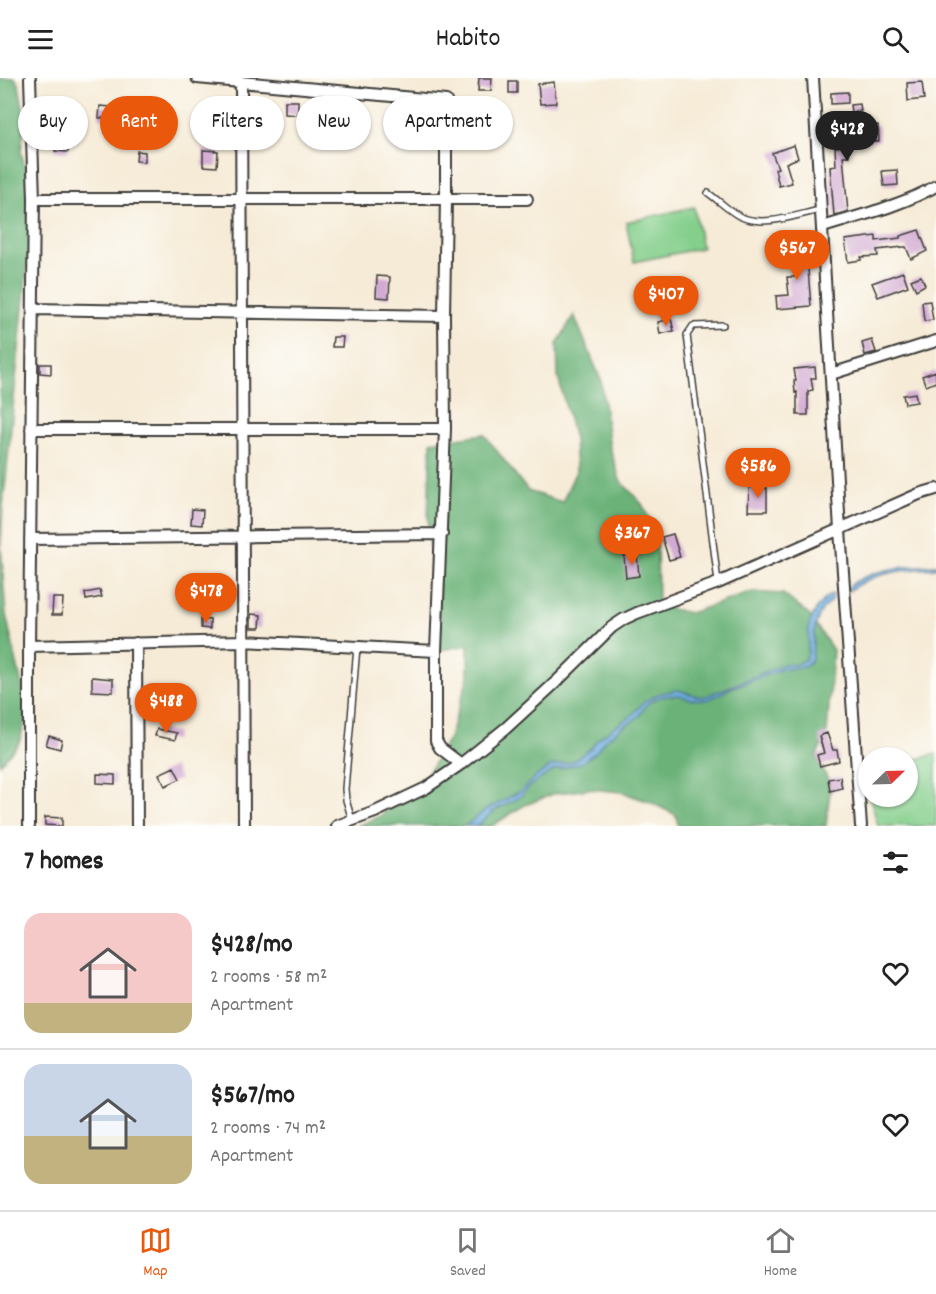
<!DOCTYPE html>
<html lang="en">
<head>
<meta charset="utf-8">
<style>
  :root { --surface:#fff; --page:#f2f2f2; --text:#222; --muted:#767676; --line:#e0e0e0; --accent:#ea580c }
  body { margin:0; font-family:Dekko,sans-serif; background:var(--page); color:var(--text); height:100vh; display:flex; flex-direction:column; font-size:22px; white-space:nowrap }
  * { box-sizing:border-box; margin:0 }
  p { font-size:20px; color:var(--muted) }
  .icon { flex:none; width:33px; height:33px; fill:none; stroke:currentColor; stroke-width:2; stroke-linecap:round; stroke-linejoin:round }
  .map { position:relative; height:748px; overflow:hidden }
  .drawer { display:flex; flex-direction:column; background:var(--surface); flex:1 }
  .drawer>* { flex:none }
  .top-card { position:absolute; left:18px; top:18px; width:600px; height:54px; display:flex; gap:12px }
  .needle { width:39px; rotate:67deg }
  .buttons { position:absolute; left:858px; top:669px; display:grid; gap:12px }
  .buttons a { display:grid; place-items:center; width:60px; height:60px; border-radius:50%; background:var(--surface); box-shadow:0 2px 4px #0004; font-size:30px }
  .price { position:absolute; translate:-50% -51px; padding:0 14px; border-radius:21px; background:var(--accent); color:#fff; font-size:20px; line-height:39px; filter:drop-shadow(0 2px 3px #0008) }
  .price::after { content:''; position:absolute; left:50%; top:36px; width:18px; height:14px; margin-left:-9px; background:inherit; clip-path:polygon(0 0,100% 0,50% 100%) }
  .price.active { background:#222; color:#fff }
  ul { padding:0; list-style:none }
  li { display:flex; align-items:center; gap:18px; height:150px; padding:0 24px }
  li+li { border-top:2px solid var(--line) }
  li span { display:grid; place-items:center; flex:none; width:168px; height:120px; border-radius:18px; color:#555 }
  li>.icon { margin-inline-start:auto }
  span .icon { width:72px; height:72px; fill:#fffc; stroke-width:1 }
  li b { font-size:26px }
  h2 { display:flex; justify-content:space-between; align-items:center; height:72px; padding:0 24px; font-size:26px }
  .chip { padding:0 21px; border-radius:27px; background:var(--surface); box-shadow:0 2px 4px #0004; font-size:21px; line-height:54px }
  .chip.active { background:var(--accent); color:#fff }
  header { display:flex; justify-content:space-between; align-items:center; height:78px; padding:0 24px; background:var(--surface); font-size:27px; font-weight:600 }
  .menu { display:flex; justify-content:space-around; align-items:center; height:84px; border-top:2px solid var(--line); background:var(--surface); font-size:16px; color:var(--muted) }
  .menu a { display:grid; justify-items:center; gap:3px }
  .menu .active { color:var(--accent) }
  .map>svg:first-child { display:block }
</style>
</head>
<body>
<header><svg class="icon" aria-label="menu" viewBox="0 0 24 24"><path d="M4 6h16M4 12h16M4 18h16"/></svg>Habito<svg class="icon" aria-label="search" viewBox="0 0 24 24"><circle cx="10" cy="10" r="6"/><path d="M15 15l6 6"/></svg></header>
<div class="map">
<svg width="936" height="748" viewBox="0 0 936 748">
  <rect width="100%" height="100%" fill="#fdfcf7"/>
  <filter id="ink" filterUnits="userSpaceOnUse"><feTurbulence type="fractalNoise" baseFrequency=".0167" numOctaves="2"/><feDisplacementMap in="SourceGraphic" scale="12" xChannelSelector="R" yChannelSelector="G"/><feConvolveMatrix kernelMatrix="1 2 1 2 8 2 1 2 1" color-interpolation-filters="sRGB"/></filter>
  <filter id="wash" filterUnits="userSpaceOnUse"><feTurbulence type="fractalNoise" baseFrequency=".008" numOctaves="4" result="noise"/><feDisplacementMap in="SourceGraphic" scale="24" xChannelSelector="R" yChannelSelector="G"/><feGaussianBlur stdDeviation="1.35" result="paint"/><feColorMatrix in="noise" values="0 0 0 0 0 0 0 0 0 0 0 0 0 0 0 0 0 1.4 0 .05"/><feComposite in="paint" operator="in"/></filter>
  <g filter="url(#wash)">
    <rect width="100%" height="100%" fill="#f6ebd7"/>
    <!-- green -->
    <path fill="#84cf8c" stroke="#507654" stroke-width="1.5" d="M 694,129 L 702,170 L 634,184 L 626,144 Z
      M 936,676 L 936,748 L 878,748 L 870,719 L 908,718 L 908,683 Z"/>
    <!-- forest -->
    <path fill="#6bb278" stroke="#44674a" stroke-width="1.5" d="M 0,0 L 15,0 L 19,7 L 25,40 L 21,74 L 34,121 L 3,430 L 1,467 L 6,537 L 28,634 L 19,665 L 0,686 Z
      M 574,237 L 601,302 L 610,370 L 620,402 L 642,426 L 657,457 L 658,528 L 690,535 L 752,514 L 783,516 L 809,537 L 833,572 L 827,655 L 817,677 L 820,688 L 828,701 L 830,713 L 826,748 L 678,748 L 676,737 L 650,724 L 621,714 L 589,711 L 553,716 L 523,728 L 492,748 L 357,748 L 380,738 L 404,717 L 419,710 L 449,660 L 468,599 L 468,567 L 436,573 L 428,439 L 431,364 L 484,356 L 528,413 L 562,424 L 576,393 L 574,361 L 558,299 L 557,266 Z"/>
    <!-- water -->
    <path fill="#6daee1" stroke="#44657e" stroke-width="1.5" d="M 936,487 L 936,490 C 906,491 874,494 849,513 L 848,509 C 871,490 908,488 936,487 Z
      M 833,516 L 832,522 C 812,538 814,558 812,582 L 805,589 L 783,591 L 731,610 L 708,622 L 691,621 L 678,617 L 660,619 L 651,623 L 646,627 L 640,637 L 631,644 L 622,649 L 604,663 L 596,674 L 581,685 L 554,692 L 530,708 L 519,720 L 497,731 L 476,748 L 465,748 L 486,732 L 521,713 L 534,700 L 545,692 L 552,688 L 572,684 L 592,669 L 597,662 L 615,648 L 630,639 L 645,623 L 658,616 L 678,612 L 697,618 L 704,619 L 785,586 L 795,587 L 806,581 L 808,575 L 809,547 L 813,537 L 817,530 L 827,519 Z"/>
    <g id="blocks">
      <!-- building -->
      <path fill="#d1a9d2" d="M 479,0 L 492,0 L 491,13 L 478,13 Z
        M 509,3 L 517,3 L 517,15 L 509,15 Z
        M 554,4 L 556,25 L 540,26 L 538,6 Z
        M 922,4 L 924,21 L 908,23 L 907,5 Z
        M 848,14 L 848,25 L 831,26 L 831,15 Z
        M 40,19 L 56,22 L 54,34 L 39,30 Z
        M 285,23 L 298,23 L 298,37 L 285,36 Z
        M 860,26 L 861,33 L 851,34 L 850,27 Z
        M 100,28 L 111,29 L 110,40 L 99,40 Z
        M 878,47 L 879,63 L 848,64 L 849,78 L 843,78 L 848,134 L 834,137 L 830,89 L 836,88 L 835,69 L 839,69 L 838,50 Z
        M 395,49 L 411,50 L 410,59 L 395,58 Z
        M 56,55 L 69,56 L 68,74 L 55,73 Z
        M 794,67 L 798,80 L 786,85 L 792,105 L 779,108 L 775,91 L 778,90 L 772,75 Z
        M 203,72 L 218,73 L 217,89 L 203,88 Z
        M 137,73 L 145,74 L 145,84 L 136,83 Z
        M 897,92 L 898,107 L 884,108 L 882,93 Z
        M 919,152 L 927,173 L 911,181 L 906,169 L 903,169 L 877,172 L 878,178 L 861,179 L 861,182 L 848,184 L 845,162 L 876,158 L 876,163 L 900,160 L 900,158 Z
        M 806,167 L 811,228 L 777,231 L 776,218 L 789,217 L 787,199 L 795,199 L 794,181 L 789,181 L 788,168 Z
        M 903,194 L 908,208 L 878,219 L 872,205 Z
        M 377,198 L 390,199 L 389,220 L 376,219 Z
        M 921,198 L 925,207 L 916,212 L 911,202 Z
        M 930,223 L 933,242 L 924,243 L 922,224 Z
        M 671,241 L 674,253 L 660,256 L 658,244 Z
        M 333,259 L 343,259 L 342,269 L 332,269 Z
        M 872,262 L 876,274 L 865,277 L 862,265 Z
        M 40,286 L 51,286 L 51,296 L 40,295 Z
        M 815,289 L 816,300 L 811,300 L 813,312 L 808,313 L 808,337 L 797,337 L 797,314 L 795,315 L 794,303 L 796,303 L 794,291 Z
        M 936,293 L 936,304 L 926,308 L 922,298 Z
        M 915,315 L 917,324 L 905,326 L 903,317 Z
        M 749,409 L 767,410 L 767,433 L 748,433 Z
        M 192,431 L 203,432 L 202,447 L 191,446 Z
        M 673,456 L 680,479 L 669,482 L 662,459 Z
        M 637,476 L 639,498 L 626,500 L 624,478 Z
        M 100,512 L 102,519 L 86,522 L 85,515 Z
        M 53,520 L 63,520 L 62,537 L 52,537 Z
        M 251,536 L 261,537 L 260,550 L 251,550 Z
        M 201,541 L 210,542 L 210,551 L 201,550 Z
        M 92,599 L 113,601 L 113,614 L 92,613 Z
        M 157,651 L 177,655 L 175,662 L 155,658 Z
        M 827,655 L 833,672 L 837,672 L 839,683 L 820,688 L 817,677 L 824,675 L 819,658 Z
        M 49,658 L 62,662 L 60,671 L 46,667 Z
        M 174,689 L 180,701 L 165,708 L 159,696 Z
        M 97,696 L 115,697 L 115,706 L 97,705 Z
        M 840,699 L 842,710 L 830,713 L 828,701 Z
        M 45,739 L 62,740 L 62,748 L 45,747 Z"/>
    </g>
  </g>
  <g filter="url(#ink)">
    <use href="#blocks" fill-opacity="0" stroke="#3d3b38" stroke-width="1.5"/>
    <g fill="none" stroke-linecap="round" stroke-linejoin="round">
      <!-- lane casing -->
      <g stroke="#3d3b38" stroke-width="8">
        <path id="lane" d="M 708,115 C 718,122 728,132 739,138 C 764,150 795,137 820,132
          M 718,504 L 687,257 L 693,248 L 723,247
          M 352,742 L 346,722 L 345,711 L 357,569"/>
      </g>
      <!-- street casing -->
      <g stroke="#3d3b38" stroke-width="14">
        <path id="street" d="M 197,0 L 446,23 L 446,121 L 444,238 L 445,351 L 436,573 L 436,663 L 440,670 L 461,686
          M 813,0 L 840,452 L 861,748
          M 241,4 L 244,748
          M 34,121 L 527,121
          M 823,149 C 861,137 901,128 936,108
          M 33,231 L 444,238
          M 831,296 L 936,263
          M 31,351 L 445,351
          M 30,461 L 442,456
          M 136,565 L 137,748
          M 29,568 L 243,563 L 436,573
          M 29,748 L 29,568 L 34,121 L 30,0
          M 337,748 L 375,734 L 426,710 L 461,686 L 506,650 L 555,605 L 612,549 L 624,541 L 637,535 L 718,505 L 919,416 L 936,411"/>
      </g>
      <!-- lane -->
      <use href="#lane" stroke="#fff" stroke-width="5"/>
      <!-- street -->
      <use href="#street" stroke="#fff" stroke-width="10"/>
    </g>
  </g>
</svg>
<div class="buttons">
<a><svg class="needle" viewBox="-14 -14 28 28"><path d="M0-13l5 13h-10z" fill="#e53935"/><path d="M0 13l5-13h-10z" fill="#767676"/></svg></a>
</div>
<b class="price active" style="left:847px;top:84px">$428</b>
<b class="price" style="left:797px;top:203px">$567</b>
<b class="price" style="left:666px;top:249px">$407</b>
<b class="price" style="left:758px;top:421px">$586</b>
<b class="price" style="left:632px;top:488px">$367</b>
<b class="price" style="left:206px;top:546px">$478</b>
<b class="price" style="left:166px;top:656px">$488</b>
<div class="top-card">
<a class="chip">Buy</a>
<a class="chip active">Rent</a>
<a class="chip">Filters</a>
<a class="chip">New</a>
<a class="chip">Apartment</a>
</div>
</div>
<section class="drawer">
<h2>7 homes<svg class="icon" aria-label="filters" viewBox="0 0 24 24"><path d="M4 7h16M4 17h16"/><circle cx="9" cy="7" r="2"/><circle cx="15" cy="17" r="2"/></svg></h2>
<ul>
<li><span style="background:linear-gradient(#f6c9c9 75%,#c2b280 0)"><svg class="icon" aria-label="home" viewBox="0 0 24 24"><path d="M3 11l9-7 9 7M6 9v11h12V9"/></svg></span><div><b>$428/mo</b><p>2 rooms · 58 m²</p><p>Apartment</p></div><svg class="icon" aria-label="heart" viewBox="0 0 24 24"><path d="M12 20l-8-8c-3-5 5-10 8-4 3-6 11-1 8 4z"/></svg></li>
<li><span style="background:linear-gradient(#c9d6e8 60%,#c2b280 0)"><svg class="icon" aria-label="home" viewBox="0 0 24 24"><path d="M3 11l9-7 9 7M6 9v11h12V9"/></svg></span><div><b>$567/mo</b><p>2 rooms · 74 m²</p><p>Apartment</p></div><svg class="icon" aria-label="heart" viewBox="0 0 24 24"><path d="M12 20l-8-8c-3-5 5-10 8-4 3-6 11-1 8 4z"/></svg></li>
</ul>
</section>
<nav class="menu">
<a class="active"><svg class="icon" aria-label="map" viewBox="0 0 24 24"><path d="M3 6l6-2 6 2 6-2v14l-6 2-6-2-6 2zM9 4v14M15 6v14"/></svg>Map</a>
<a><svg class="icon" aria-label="saved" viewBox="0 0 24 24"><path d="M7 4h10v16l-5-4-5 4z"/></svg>Saved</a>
<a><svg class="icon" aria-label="home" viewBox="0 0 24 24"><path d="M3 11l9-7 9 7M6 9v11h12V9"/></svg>Home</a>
</nav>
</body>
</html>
